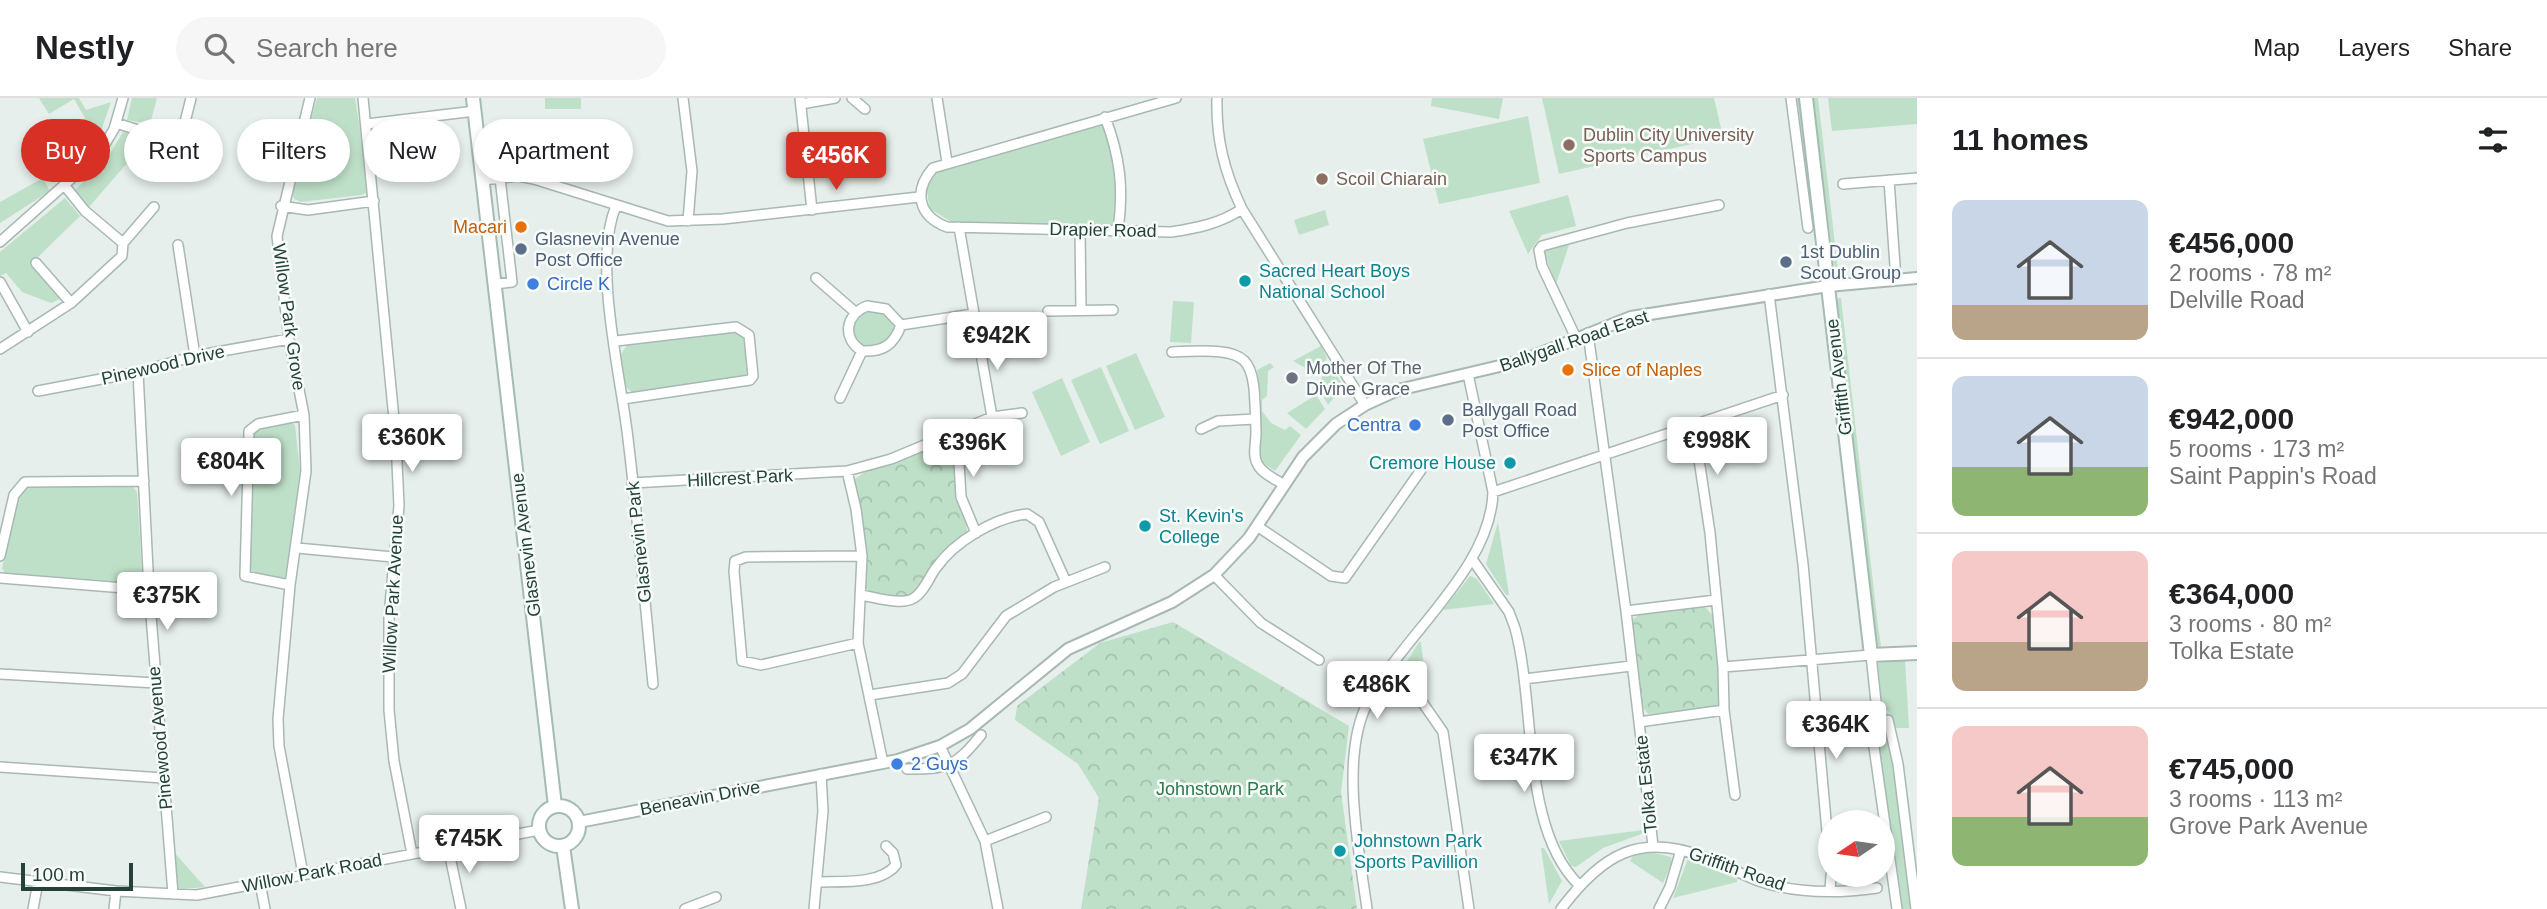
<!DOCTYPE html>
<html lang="en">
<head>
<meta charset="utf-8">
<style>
  :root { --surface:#fff; --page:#f6f6f6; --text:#202124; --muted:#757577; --line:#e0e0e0; --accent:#d93025 }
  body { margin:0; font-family:Helvetica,sans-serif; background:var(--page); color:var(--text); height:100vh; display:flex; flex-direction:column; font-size:26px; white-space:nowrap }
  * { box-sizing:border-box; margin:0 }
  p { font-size:23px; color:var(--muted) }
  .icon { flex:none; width:38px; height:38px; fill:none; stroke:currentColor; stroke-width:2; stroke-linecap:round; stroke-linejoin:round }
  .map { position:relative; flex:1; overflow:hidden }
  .drawer { display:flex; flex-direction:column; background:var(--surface); width:630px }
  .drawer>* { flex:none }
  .hud { position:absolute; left:21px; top:21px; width:665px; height:63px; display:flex; gap:14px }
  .needle { width:46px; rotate:257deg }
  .tools { position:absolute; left:1818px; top:712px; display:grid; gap:14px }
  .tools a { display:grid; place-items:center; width:77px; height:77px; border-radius:50%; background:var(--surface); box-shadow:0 4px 10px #0003; font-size:35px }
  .scale { position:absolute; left:21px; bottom:18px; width:112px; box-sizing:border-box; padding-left:7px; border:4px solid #24423a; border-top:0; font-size:19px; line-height:24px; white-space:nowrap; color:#24423a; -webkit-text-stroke:5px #f7fbf9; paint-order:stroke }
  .price { position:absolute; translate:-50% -60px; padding:0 16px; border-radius:7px; background:#fff; color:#222; font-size:23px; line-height:46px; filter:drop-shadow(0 2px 4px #0008) }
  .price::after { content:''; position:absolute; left:50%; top:42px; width:21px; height:16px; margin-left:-10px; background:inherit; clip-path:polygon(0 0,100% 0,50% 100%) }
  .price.on { background:var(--accent); color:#fff }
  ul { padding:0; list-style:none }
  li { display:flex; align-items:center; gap:21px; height:175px; padding:0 35px }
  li+li { border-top:2px solid var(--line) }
  li span { display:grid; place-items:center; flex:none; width:196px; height:140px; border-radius:14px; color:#555 }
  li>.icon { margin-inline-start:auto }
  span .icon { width:84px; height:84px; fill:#fffc; stroke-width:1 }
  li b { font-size:30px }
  h2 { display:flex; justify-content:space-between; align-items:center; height:84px; padding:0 35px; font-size:30px }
  .chip { padding:0 24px; border-radius:32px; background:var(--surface); box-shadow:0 4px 10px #0003; font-size:24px; line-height:63px }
  .chip.on { background:var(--accent); color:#fff }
  header { display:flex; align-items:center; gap:42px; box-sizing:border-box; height:98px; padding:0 35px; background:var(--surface); border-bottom:2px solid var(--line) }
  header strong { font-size:33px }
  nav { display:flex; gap:38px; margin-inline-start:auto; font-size:24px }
  .search { width:490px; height:63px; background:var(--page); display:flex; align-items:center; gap:18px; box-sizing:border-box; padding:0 24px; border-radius:38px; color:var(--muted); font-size:26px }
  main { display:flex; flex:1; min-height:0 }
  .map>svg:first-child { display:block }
</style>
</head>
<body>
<header>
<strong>Nestly</strong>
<div class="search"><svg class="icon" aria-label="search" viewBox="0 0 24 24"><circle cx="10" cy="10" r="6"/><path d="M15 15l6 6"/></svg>Search here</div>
<nav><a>Map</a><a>Layers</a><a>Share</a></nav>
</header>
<main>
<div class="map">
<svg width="1917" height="811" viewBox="0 0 1917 811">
  <defs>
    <pattern id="park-crowns" width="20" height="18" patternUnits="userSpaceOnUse" patternTransform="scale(1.75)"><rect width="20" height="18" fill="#bfe0c8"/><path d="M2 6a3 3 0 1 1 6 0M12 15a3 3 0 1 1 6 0" fill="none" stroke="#a4c1ad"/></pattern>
  </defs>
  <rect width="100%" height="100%" fill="#e6efeb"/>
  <!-- grass -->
  <path fill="#bfe0c8" d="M 39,0 L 79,0 L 86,12 L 111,4 L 102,30 L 72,71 L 58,52 L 90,29 L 74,1 L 49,16 Z
    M 132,0 L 157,0 L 150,26 L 127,22 Z
    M 317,0 L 355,0 L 369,86 L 366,95 L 361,97 L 301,104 L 294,101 L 292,93 Z
    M 545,0 L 581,0 L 581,11 L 545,11 Z
    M 1432,0 L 1503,0 L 1499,21 L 1431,8 Z
    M 1542,0 L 1714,0 L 1723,39 L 1559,76 Z
    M 1797,0 L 1799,0 L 1820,166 L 1818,166 Z
    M 1813,0 L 1818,0 L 1838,172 L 1834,167 Z
    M 1828,0 L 1917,0 L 1917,26 L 1832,33 Z
    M 1528,18 L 1540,85 L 1439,106 L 1423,41 Z
    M 1102,25 L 1106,28 L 1119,81 L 1115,124 L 1111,129 L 955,126 L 930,111 L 926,89 L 939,72 Z
    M 123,34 L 145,39 L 142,48 L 89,109 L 75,92 L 108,59 Z
    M 43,80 L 50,93 L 0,125 L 0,104 Z
    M 1568,97 L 1576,128 L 1542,137 L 1528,156 L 1509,113 Z
    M 65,100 L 80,118 L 30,167 L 60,201 L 51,205 L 22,194 L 6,175 L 0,178 L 0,154 Z
    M 1325,112 L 1329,127 L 1299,137 L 1294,122 Z
    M 1570,144 L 1556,186 L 1544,155 L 1547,151 Z
    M 1841,200 L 1877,520 L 1882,555 L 1871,555 L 1832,201 Z
    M 1173,203 L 1194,204 L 1191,245 L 1170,244 Z
    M 862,212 L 881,212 L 897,229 L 889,243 L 870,252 C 850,243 847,229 862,212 Z
    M 736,232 L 745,240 L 748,272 L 745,279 L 634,296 L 625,288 L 621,256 L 627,247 Z
    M 1321,248 L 1327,260 L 1316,276 L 1293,263 Z
    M 1136,255 L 1165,319 L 1135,332 L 1106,268 Z
    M 1270,265 L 1274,269 L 1268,273 L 1267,298 L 1262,302 L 1262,313 L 1271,325 L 1285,332 L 1290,328 L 1301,337 L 1275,373 L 1260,363 L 1261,300 L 1257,272 Z
    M 1330,265 L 1343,288 L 1328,307 L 1319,291 L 1324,287 L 1320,283 Z
    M 1101,269 L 1129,333 L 1100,346 L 1071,282 Z
    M 1062,280 L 1090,344 L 1061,358 L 1032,294 Z
    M 1316,297 L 1325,311 L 1306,331 L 1287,315 Z
    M 288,323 L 295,327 L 300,372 L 287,476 L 284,481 L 256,478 L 247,471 L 252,336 L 260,328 Z
    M 31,387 L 133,389 L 137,394 L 142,473 L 139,481 L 130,484 L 5,475 L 2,470 L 20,395 Z
    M 1498,424 L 1509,497 L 1506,497 L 1486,466 Z
    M 1470,478 L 1477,481 L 1494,506 L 1443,512 Z
    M 1419,544 L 1421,544 L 1427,596 L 1404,568 Z
    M 1905,562 L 1909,630 L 1896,630 L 1890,615 L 1882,607 L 1878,565 Z
    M 1395,582 L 1402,585 L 1416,606 L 1374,611 L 1384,592 Z
    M 1884,634 L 1893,656 L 1912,811 L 1901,811 L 1877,646 L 1878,636 Z
    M 1643,732 L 1644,735 L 1603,750 L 1576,769 L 1571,768 L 1559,743 Z
    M 1541,750 L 1544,750 L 1562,783 L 1549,806 Z
    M 173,753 L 205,789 L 175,792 Z
    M 1651,754 L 1671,759 L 1672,764 L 1663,785 L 1630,763 L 1633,758 Z
    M 1688,761 L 1737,781 L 1737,784 L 1673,800 Z"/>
  <!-- park -->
  <path fill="url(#park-crowns)" d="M 939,344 L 947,348 L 951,355 L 967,431 L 965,438 L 938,458 L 914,495 L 908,498 L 890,498 L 872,495 L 866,490 L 853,388 L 855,381 L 866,373 L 892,366 Z
    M 1700,508 L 1706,510 L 1713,518 L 1721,604 L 1709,612 L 1648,616 L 1641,607 L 1632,522 L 1643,514 Z
    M 1173,524 L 1349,628 L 1341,694 L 1357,811 L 1081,811 L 1099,700 L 1078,666 L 1015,622 L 1017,608 L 1100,545 Z"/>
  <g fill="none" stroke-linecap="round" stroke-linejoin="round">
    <!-- minor casing -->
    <g stroke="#a8b8b2" stroke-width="12">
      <path id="minor" d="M 363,0 L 396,342 L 399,408 L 389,518 L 389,612 L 394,663 L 412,756
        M 683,0 L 692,73 L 688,123
        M 800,0 L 812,112
        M 852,0 L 865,11
        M 937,0 L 947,64
        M 1176,0 L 933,70 C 913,93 918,118 947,129 L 1171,134 C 1197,130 1219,126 1242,111
        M 1217,0 C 1216,41 1224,73 1242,111 L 1365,307
        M 1791,0 L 1808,130
        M 801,6 L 835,0
        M 1105,19 C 1120,58 1124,91 1118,132
        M 116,25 L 138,32 L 172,33 L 184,28 L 205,34 L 208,41 L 204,58
        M 367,26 L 475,13
        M 184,28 L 191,0
        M 482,82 L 518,78 L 534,81 L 668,123 L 723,121 L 919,99
        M 1889,82 L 1896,182
        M 1843,86 L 1917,80
        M 65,88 L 85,113 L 123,145
        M 281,108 L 308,112 L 374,103
        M 616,108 C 592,165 621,278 628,341 C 638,423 645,505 653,586
        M 959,129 L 992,319
        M 1080,132 L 1081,212
        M 0,144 L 99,56 L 114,31 L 123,0
        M 123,145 L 154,109
        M 178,147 L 195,258
        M 36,165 L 71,205
        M 816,180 L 855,214
        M 0,184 L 28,234
        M 495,186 L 512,184 L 500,80
        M 1769,196 L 1803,466 L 1830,767
        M 867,208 L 886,211 L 901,227 C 894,247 883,254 862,253 C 841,240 846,216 867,208 Z
        M 1048,213 L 1113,212
        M 901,227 L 973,216
        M 1588,235 L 1626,513
        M 1576,240 L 1542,168 L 1539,152 L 1542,148 L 1627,125 L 1719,107
        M 616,243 L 736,229 L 749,237 L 753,278 L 750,282 L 623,301
        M 0,251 L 71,205 L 122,158 L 123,145
        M 1172,254 C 1255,250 1254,255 1256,335 C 1256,345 1252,358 1258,367 C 1263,376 1275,381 1283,386
        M 138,274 L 149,492 L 173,796
        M 38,293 L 138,274 L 195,258 L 289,241
        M 840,300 L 862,253
        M 1694,328 L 1710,435 L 1723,569
        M 1201,331 L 1218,323 L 1255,321
        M 950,337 L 959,364 L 961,399 L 976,435
        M 847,373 L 856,411 L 862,458 L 858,545 L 883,665
        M 632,385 L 847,373 L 891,361 L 992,319 L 1022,315
        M 1493,394 L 1783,297
        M 1257,428 L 1331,478 L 1345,480 L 1421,372
        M 297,450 L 393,459
        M 0,458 L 14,397 L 25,384 L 144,383
        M 1472,461 L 1509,514 L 1515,530 C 1536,606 1521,731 1579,787
        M 1214,477 L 1261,525 L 1319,562
        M 0,480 L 149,492
        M 290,487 L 245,478 L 249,333 L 258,326 L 304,317
        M 860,497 C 875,499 901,508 914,500 C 924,494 929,479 936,470 C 954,444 995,419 1027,416 L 1039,424 L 1066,484
        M 1716,502 L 1626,513 L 1639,624 L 1724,612 L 1723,569 L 1871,557 L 1877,613 L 1871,621 L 1876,629 L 1874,649 L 1897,811
        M 858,545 L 761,567 L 742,563 L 734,473 L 735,463 L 746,459 L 862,458
        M 1392,568 L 1402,575 L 1443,634 L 1469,811
        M 0,576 L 156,585
        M 1524,581 L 1631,568
        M 870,597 L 948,585 L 962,576 L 1006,518 L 1054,489 L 1105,469
        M 1724,612 L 1735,697
        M 1888,622 L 1898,666 L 1916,811
        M 1639,624 L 1653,748
        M 940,648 L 985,743 L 998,811
        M 0,669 L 163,680
        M 907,671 C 948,671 955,669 981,637
        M 985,743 L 1046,719
        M 448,749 L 461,811
        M 303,776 L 279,648 L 278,621 L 290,487 L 306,373 L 304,317 L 289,241 L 277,138 L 310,0
        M 0,779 L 116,793 L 197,797 L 539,732
        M 818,784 C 841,783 880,787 896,767 L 893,755 L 886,748
        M 260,785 L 265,811
        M 1830,793 L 1831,777
        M 33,811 L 38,784
        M 114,811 L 116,793
        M 685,811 L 716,799
        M 814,811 L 823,713 L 821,676
        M 1367,811 C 1359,752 1340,660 1367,606 C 1401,538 1491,472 1493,394 L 1468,276
        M 1561,811 C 1602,757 1639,733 1707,760 C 1723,766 1739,775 1756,782 C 1795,796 1835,796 1877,790
        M 1659,811 L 1670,789 L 1681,752"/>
    </g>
    <!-- tertiary casing -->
    <g stroke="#a8b8b2" stroke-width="14">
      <path id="tertiary" d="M 579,724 L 898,662 L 940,648 L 970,631 L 1068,551 L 1172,504 L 1214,477 L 1249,440 L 1303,359 L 1336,326 L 1365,307 L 1398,292 L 1521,263 L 1631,219 L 1828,188 L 1917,180"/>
    </g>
    <!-- secondary casing -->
    <g stroke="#a4bbb3" stroke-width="16">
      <path id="secondary" d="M 473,0 L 555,708
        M 1806,0 L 1871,557 L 1917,555
        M539 728a20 20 0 1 1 40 0a20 20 0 1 1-40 0Z
        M 563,748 L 572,811"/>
    </g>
    <!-- minor -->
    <use href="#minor" stroke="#fff" stroke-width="9"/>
    <!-- tertiary -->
    <use href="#tertiary" stroke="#fff" stroke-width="10"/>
    <!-- secondary -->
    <use href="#secondary" stroke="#fff" stroke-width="12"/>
  </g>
  <!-- markers -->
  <g fill="#8d6e63" stroke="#f7fbf9" stroke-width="2.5">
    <circle cx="1569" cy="47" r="7"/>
    <circle cx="1322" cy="81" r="7"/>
  </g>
  <g fill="#e8710a" stroke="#f7fbf9" stroke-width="2.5">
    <circle cx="521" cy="129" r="7"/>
    <circle cx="1568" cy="272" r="7"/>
  </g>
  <g fill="#5c6f8a" stroke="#f7fbf9" stroke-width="2.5">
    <circle cx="521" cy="151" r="7"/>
    <circle cx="1786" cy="164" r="7"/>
    <circle cx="1448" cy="322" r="7"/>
  </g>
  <g fill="#0f9aa8" stroke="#f7fbf9" stroke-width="2.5">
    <circle cx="1245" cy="183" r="7"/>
    <circle cx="1510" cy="365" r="7"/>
    <circle cx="1145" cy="428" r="7"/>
    <circle cx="1340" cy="753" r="7"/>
  </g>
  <g fill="#3f7fe0" stroke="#f7fbf9" stroke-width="2.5">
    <circle cx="533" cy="186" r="7"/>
    <circle cx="1415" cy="327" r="7"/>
    <circle cx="897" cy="666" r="7"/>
  </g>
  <circle fill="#6b7280" stroke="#f7fbf9" stroke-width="2.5" cx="1292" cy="280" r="7"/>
  <g text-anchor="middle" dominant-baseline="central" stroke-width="5" stroke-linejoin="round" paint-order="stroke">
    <!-- education labels -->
    <g font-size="18" fill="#785e54" stroke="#f7fbf9" text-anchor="start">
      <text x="1583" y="37">Dublin City University<tspan x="1583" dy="21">Sports Campus</tspan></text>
      <text x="1336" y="81">Scoil Chiarain</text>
    </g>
    <!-- food labels -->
    <g font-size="18" fill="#c56008" stroke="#f7fbf9" text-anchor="end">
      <text x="507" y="129">Macari</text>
      <text x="1582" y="272" text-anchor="start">Slice of Naples</text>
    </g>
    <!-- street labels -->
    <g font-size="18" fill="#24423a" stroke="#f7fbf9">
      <text transform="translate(1103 132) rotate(1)">Drapier Road</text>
      <text transform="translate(289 219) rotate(82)">Willow Park Grove</text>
      <text transform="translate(1574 243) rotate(-19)">Ballygall Road East</text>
      <text transform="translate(163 267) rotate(-13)">Pinewood Drive</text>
      <text transform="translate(1839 279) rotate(-97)">Griffith Avenue</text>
      <text transform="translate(740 380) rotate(-3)">Hillcrest Park</text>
      <text transform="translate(639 444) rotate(-96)">Glasnevin Park</text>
      <text transform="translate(526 447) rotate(-97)">Glasnevin Avenue</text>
      <text transform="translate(393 496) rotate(-87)">Willow Park Avenue</text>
      <text transform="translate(160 640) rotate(-95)">Pinewood Avenue</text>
      <text transform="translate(1646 686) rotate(-96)">Tolka Estate</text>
      <text transform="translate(700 700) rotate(-11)">Beneavin Drive</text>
      <text transform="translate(1737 771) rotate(19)">Griffith Road</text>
      <text transform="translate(312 775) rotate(-11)">Willow Park Road</text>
    </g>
    <!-- service labels -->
    <g font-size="18" fill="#4e5e75" stroke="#f7fbf9" text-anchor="start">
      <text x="535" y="141">Glasnevin Avenue<tspan x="535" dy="21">Post Office</tspan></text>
      <text x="1800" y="154">1st Dublin<tspan x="1800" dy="21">Scout Group</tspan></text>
      <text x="1462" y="312">Ballygall Road<tspan x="1462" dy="21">Post Office</tspan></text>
    </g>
    <!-- culture labels -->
    <g font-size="18" fill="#0d838f" stroke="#f7fbf9" text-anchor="start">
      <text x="1259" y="173">Sacred Heart Boys<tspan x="1259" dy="21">National School</tspan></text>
      <text x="1496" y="365" text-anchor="end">Cremore House</text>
      <text x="1159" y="418">St. Kevin's<tspan x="1159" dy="21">College</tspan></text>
      <text x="1354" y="743">Johnstown Park<tspan x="1354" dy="21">Sports Pavillion</tspan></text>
    </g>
    <!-- shop labels -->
    <g font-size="18" fill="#366cbe" stroke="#f7fbf9" text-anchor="start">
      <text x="547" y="186">Circle K</text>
      <text x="1401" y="327" text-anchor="end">Centra</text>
      <text x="911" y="666">2 Guys</text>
    </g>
    <!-- worship labels -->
    <g font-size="18" fill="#5b616d" stroke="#f7fbf9" text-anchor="start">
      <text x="1306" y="270">Mother Of The<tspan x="1306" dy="21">Divine Grace</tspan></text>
    </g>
    <!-- park labels -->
    <g font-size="18" fill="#2d7a4b" stroke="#f7fbf9">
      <text x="1220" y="691">Johnstown Park</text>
    </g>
  </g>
</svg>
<div class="tools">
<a><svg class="needle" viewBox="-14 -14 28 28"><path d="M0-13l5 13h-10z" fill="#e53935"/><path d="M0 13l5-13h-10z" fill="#757577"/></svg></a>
</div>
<div class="scale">100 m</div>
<b class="price on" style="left:836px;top:94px">€456K</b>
<b class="price" style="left:997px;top:274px">€942K</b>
<b class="price" style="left:412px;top:376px">€360K</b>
<b class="price" style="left:1717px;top:379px">€998K</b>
<b class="price" style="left:973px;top:381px">€396K</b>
<b class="price" style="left:231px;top:400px">€804K</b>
<b class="price" style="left:167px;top:534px">€375K</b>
<b class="price" style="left:1377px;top:623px">€486K</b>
<b class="price" style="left:1836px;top:663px">€364K</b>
<b class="price" style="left:1524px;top:696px">€347K</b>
<b class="price" style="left:469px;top:777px">€745K</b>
<div class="hud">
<a class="chip on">Buy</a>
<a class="chip">Rent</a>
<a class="chip">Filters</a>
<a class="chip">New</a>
<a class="chip">Apartment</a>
</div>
</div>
<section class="drawer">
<h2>11 homes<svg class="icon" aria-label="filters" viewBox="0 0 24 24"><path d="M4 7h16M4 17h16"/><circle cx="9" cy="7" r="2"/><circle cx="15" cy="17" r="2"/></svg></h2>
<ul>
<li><span style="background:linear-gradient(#c9d6e8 75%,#b9a48a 0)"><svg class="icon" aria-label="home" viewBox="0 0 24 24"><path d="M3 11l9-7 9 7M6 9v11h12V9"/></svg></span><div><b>€456,000</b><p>2 rooms · 78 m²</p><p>Delville Road</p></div></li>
<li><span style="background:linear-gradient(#c9d6e8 65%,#8fb573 0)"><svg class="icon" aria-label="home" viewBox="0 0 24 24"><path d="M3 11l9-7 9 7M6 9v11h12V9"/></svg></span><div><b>€942,000</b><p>5 rooms · 173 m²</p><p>Saint Pappin's Road</p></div></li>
<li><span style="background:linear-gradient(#f6c9c9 65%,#b9a48a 0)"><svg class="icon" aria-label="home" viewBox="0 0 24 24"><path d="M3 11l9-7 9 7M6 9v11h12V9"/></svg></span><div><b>€364,000</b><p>3 rooms · 80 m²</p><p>Tolka Estate</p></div></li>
<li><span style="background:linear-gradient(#f6c9c9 65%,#8fb573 0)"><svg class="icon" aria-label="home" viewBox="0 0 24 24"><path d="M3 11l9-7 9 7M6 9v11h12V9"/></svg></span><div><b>€745,000</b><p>3 rooms · 113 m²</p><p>Grove Park Avenue</p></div></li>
</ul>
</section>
</main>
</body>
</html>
